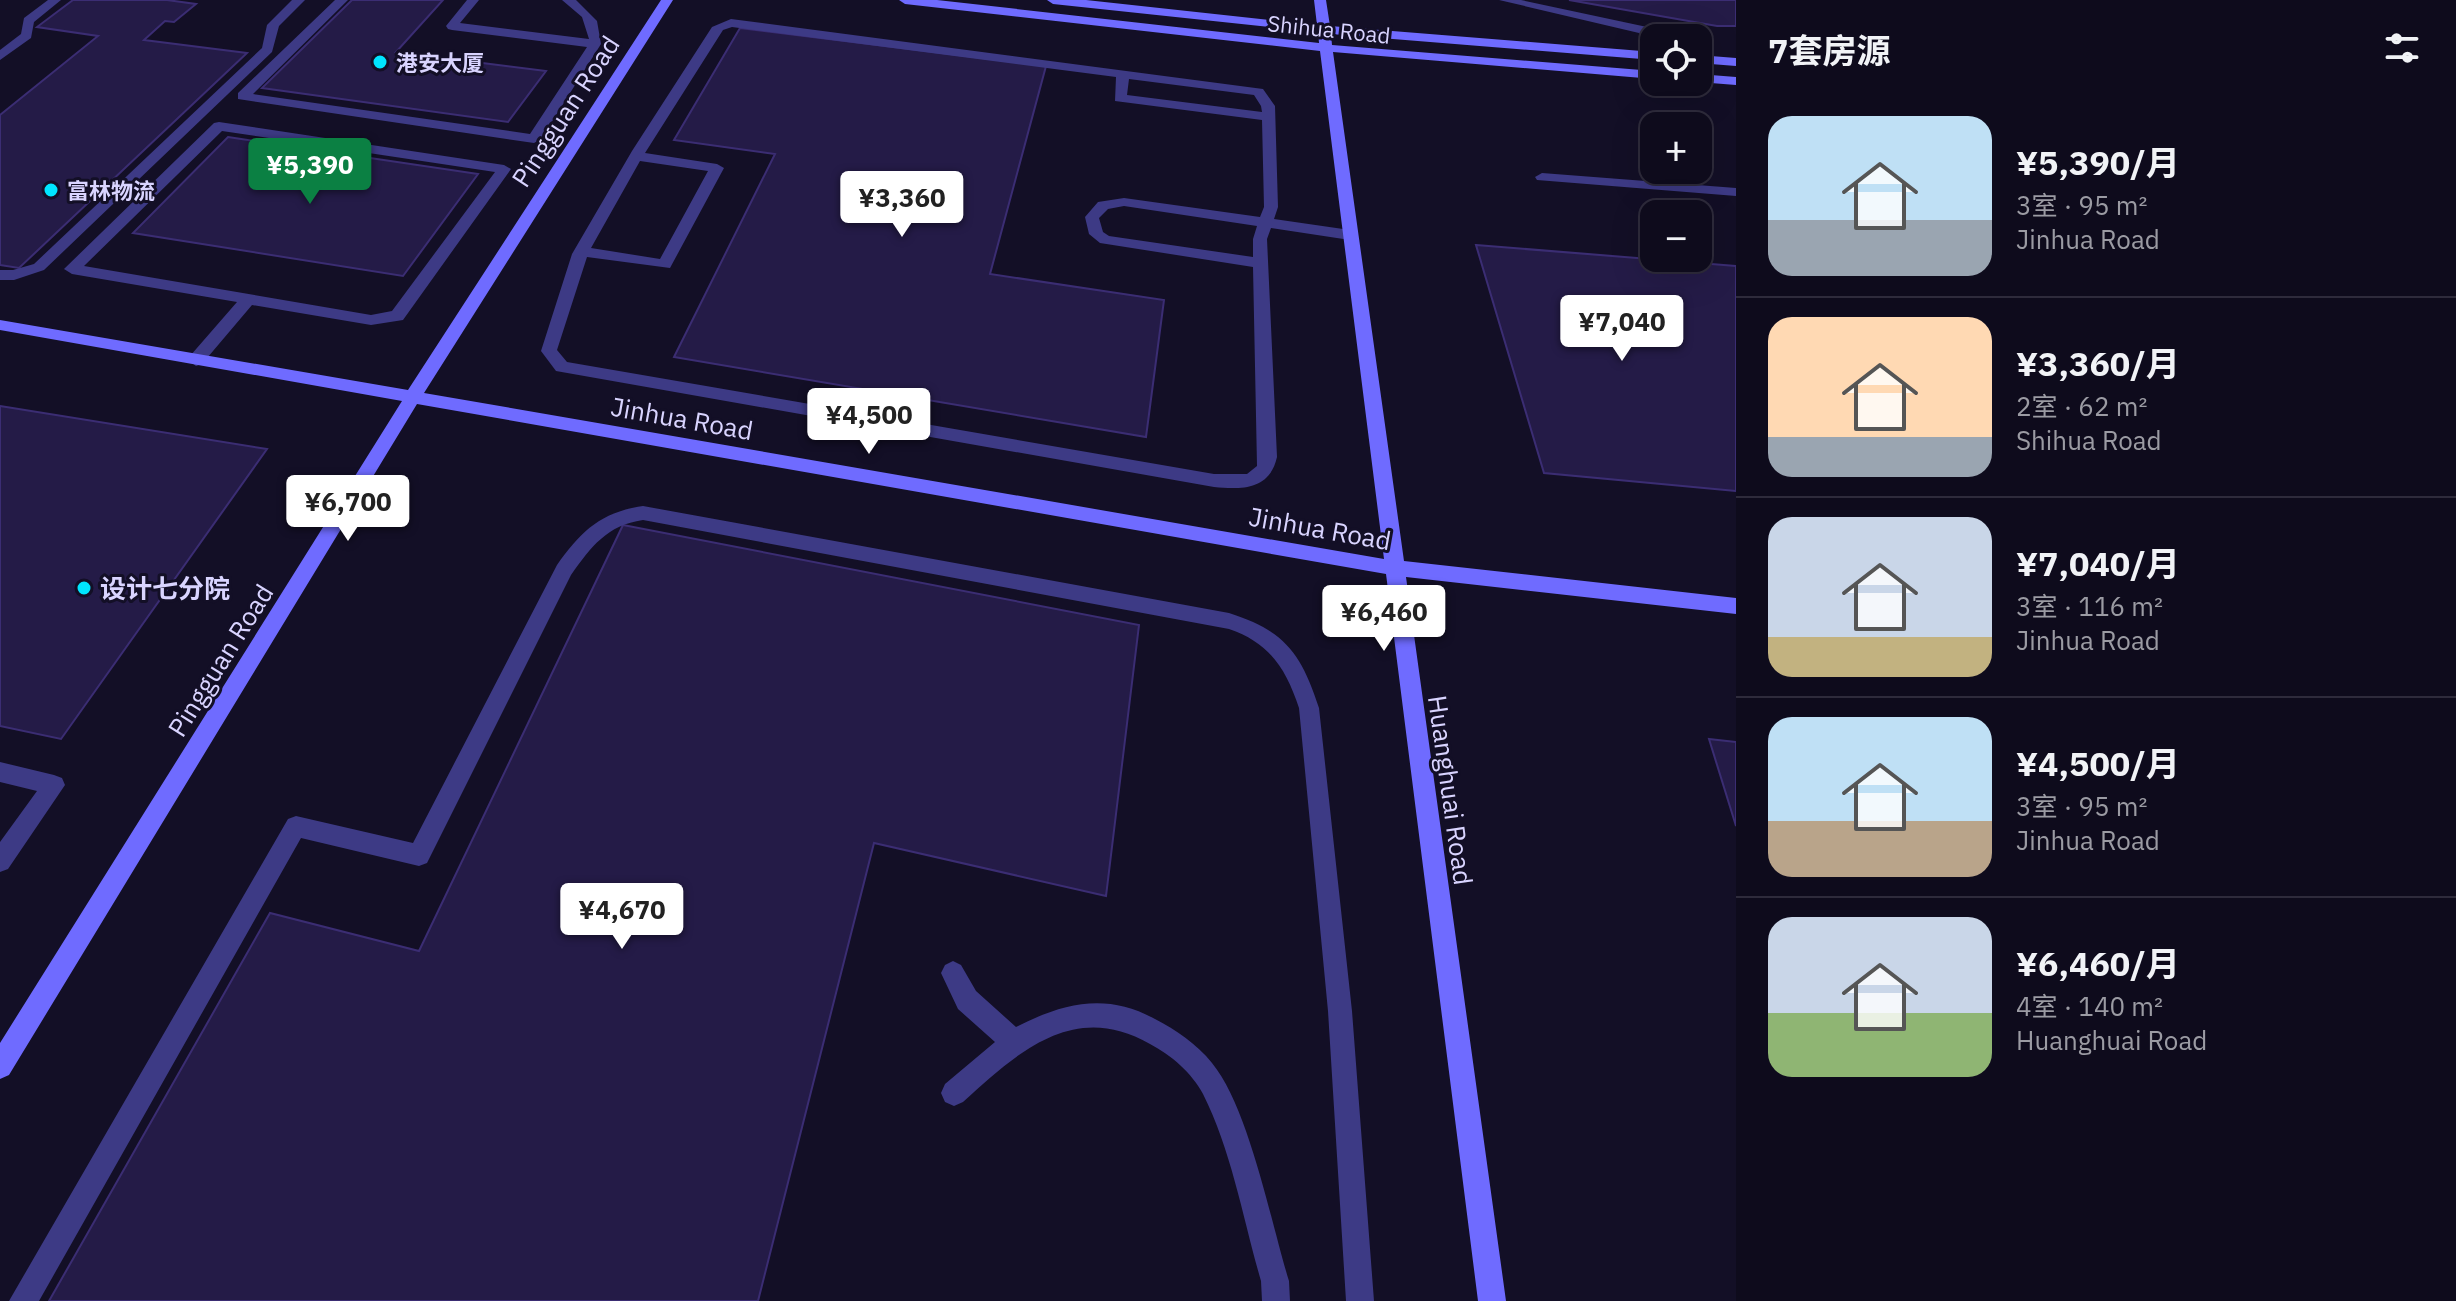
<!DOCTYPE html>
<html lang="zh">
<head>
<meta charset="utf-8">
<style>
  :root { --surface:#0e0b1c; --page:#171425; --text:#f1f3f6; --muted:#9b9ba3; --line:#2e2b3b; --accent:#0b8043 }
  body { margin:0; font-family:"IBM Plex Sans","Noto Sans SC",sans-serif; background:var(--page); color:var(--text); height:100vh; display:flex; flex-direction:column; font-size:30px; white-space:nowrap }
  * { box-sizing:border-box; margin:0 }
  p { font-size:26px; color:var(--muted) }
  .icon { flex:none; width:44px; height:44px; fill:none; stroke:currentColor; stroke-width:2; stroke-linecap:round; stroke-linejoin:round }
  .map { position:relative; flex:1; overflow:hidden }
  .sheet { display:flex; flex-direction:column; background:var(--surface); width:720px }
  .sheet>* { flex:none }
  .tools { position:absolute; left:1640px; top:24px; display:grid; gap:16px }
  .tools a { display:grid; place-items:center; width:72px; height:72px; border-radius:16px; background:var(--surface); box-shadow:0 8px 32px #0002,0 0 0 2px var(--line); font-size:40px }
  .price { position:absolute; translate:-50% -68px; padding:0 18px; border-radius:8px; background:#fff; color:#222; font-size:26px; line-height:52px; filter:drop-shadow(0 2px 4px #0008) }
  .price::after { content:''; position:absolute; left:50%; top:48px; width:24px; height:18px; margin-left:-12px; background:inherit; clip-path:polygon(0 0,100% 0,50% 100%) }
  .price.active { background:var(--accent); color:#fff }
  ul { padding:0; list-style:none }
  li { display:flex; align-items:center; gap:24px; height:200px; padding:0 32px }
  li+li { border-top:2px solid var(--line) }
  li span { display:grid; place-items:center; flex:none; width:224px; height:160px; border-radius:24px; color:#555 }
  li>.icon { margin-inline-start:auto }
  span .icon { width:96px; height:96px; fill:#fffc; stroke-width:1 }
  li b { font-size:34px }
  h2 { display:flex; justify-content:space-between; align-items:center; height:96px; padding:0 32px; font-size:34px }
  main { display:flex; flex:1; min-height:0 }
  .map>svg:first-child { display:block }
</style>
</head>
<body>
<main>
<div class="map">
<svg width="1736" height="1301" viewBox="0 0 1736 1301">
  <rect width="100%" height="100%" fill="#130f26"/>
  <!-- building -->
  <path fill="#241b47" stroke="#3b2d73" stroke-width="2" d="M 73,0 L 167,0 L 196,4 L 174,22 L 165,21 L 144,40 L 247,53 L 19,268 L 0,265 L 0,115 L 98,36 L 37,27 Z
    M 352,0 L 443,0 L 396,52 L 546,71 L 508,122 L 262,88 Z
    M 1569,0 L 1736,0 L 1736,26 L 1717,26 Z
    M 740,28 L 1046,66 L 990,274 L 1164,300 L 1146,437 L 674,357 L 775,154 L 674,140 Z
    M 228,137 L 478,174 L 403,276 L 133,233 Z
    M 1476,245 L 1736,266 L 1736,491 L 1544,473 Z
    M 0,406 L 267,449 L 61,739 L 0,726 Z
    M 623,525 L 1139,625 L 1106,896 L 874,843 L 758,1301 L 49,1301 L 270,913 L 419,951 Z
    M 1709,739 L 1736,742 L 1736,826 Z"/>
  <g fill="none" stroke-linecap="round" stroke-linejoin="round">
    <!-- lane -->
    <path fill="#3d3a85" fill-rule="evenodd" d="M 48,0 L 61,0 L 34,22 L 31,38 L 0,60 L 0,50 L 21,34 L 24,18 Z
      M 292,0 L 305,0 L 279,26 L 272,52 L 44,270 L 14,280 L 0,280 L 0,270 L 13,270 L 34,264 L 262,48 L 267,25 Z
      M 335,0 L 348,0 L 253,94 L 530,134 L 587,47 L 452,30 L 448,29 L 446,26 L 467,0 L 479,0 L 460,23 L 589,39 L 582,17 L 562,0 L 576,0 L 597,21 L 601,44 L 541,139 L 534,143 L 238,99 L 238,93 Z
      M 1499,0 L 1521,0 L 1647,27 L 1654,38 L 1654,51 L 1650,50 L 1639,33 Z
      M 731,19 L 1263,89 L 1275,106 L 1278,207 L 1274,219 L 1350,230 L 1357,235 L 1350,240 L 1271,228 L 1267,239 L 1277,457 C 1270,489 1243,490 1214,487 L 556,371 L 541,351 L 572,254 L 632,151 L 712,27 ZM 732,27 L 1116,77 L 1115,101 L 1262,120 L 1264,207 L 1260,217 L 1124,198 L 1098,202 L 1085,217 L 1089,234 L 1100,243 L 1253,267 L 1257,466 L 1247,474 L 1214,474 L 567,362 L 557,350 L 587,257 L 670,268 L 724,168 L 717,164 L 645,153 L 723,30 ZM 1129,79 L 1254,95 L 1261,106 L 1262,112 L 1127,95 ZM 640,161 L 708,171 L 660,259 L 591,248 ZM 1124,206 L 1257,226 L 1253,239 L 1253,257 L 1109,236 L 1103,232 L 1099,218 L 1108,209 Z
      M 219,122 L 504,165 L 511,169 L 403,320 L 371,325 L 252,305 L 202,364 L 196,366 L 188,360 L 190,356 L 237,302 L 72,274 L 64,269 L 214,123 ZM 222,131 L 495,172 L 392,311 L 371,315 L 84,266 Z
      M 1542,173 L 1736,188 L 1736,196 L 1537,180 L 1535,177 Z
      M 643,506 L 1229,613 C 1285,631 1301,653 1319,708 L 1352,1011 L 1374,1301 L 1346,1301 L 1328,1011 L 1299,708 C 1286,669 1270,643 1229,629 L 643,520 C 607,525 591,547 571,575 L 427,863 L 419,866 L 301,838 L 39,1301 L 9,1301 L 288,819 L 296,816 L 413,843 L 557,565 C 581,531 601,512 643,506 Z
      M 0,762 L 54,775 L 62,778 L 65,785 L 8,869 L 0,872 L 0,842 L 37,791 L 0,782 Z
      M 953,961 L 961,965 L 976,991 L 1016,1027 C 1063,1003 1106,992 1155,1019 C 1176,1030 1197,1044 1212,1063 C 1249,1108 1271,1223 1289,1281 L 1290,1301 L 1262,1301 L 1261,1281 C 1243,1219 1232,1152 1203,1094 C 1192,1073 1171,1055 1150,1044 C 1074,1000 1018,1052 963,1102 L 954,1106 L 945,1102 L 941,1093 L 945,1084 L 995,1042 L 958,1009 L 941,973 L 945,965 Z"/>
    <!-- secondary -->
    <path fill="#6f6bff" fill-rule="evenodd" d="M 661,0 L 673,0 L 424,393 L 1384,559 L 1320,51 L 905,4 L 899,0 L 937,0 L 1319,43 L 1318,32 L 1053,4 L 1047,0 L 1086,0 L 1317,25 L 1314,0 L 1326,0 L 1330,26 L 1654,52 L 1654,60 L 1331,34 L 1332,45 L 1654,71 L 1654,79 L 1333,52 L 1404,561 L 1736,598 L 1736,614 L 1406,577 L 1506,1301 L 1478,1301 L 1386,574 L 417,404 L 9,1075 L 0,1079 L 0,1043 L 402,401 L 0,330 L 0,320 L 408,390 Z
      M 1698,55 L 1736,58 L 1736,66 L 1698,63 Z
      M 1698,74 L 1736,77 L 1736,85 L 1698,82 Z"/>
  </g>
  <!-- markers -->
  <g fill="#00e5ff" stroke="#130f26" stroke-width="3">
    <circle cx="380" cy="62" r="8"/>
    <circle cx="51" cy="190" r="8"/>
    <circle cx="84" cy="588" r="8"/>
  </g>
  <g text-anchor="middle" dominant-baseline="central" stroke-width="6" stroke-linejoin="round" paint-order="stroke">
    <!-- far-street labels -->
    <g font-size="22" fill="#d9d4ff" stroke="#130f26">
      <text transform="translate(1329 29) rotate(6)">Shihua Road</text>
    </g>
    <!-- far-poi labels -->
    <g font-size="22" font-weight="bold" fill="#d9d4ff" stroke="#130f26" text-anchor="start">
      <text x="396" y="62">港安大厦</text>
      <text x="67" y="190">富林物流</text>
    </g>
    <!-- street labels -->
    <g font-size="26" fill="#d9d4ff" stroke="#130f26">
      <text transform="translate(565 111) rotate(-57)">Pingguan Road</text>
      <text transform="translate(682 418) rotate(10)">Jinhua Road</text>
      <text transform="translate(1320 528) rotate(10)">Jinhua Road</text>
      <text transform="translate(220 660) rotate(-58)">Pingguan Road</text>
      <text transform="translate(1451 790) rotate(82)">Huanghuai Road</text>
    </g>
    <!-- poi labels -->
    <g font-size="26" font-weight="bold" fill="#d9d4ff" stroke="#130f26" text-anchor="start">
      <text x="100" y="588">设计七分院</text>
    </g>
  </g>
</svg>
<div class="tools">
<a><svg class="icon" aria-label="locate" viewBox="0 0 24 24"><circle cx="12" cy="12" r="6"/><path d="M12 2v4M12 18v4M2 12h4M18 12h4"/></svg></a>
<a>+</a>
<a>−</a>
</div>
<b class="price active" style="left:310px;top:206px">¥5,390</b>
<b class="price" style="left:902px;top:239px">¥3,360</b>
<b class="price" style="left:1622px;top:363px">¥7,040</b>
<b class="price" style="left:869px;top:456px">¥4,500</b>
<b class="price" style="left:348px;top:543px">¥6,700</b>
<b class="price" style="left:1384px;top:653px">¥6,460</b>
<b class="price" style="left:622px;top:951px">¥4,670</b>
</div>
<section class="sheet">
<h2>7套房源<svg class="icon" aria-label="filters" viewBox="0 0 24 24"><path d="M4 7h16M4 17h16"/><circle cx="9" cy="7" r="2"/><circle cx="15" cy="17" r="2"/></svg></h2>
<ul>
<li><span style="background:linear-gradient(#bfe0f5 65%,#9aa5b1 0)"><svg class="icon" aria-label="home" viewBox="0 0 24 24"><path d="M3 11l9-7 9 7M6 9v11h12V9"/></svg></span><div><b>¥5,390/月</b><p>3室 · 95 m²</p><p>Jinhua Road</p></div></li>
<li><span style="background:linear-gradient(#ffd9b3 75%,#9aa5b1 0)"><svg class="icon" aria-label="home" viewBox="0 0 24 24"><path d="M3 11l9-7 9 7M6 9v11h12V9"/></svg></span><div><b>¥3,360/月</b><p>2室 · 62 m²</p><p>Shihua Road</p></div></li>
<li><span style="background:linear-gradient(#c9d6e8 75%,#c2b280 0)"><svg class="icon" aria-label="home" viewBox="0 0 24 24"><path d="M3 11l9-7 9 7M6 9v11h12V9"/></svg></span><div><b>¥7,040/月</b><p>3室 · 116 m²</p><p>Jinhua Road</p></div></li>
<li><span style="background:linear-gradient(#bfe0f5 65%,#b9a48a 0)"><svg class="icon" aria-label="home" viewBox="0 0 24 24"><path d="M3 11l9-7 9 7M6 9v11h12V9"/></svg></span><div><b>¥4,500/月</b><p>3室 · 95 m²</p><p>Jinhua Road</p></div></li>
<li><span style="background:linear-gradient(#c9d6e8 60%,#8fb573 0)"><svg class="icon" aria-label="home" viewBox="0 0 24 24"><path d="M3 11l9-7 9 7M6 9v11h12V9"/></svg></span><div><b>¥6,460/月</b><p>4室 · 140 m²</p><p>Huanghuai Road</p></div></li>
</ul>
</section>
</main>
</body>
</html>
